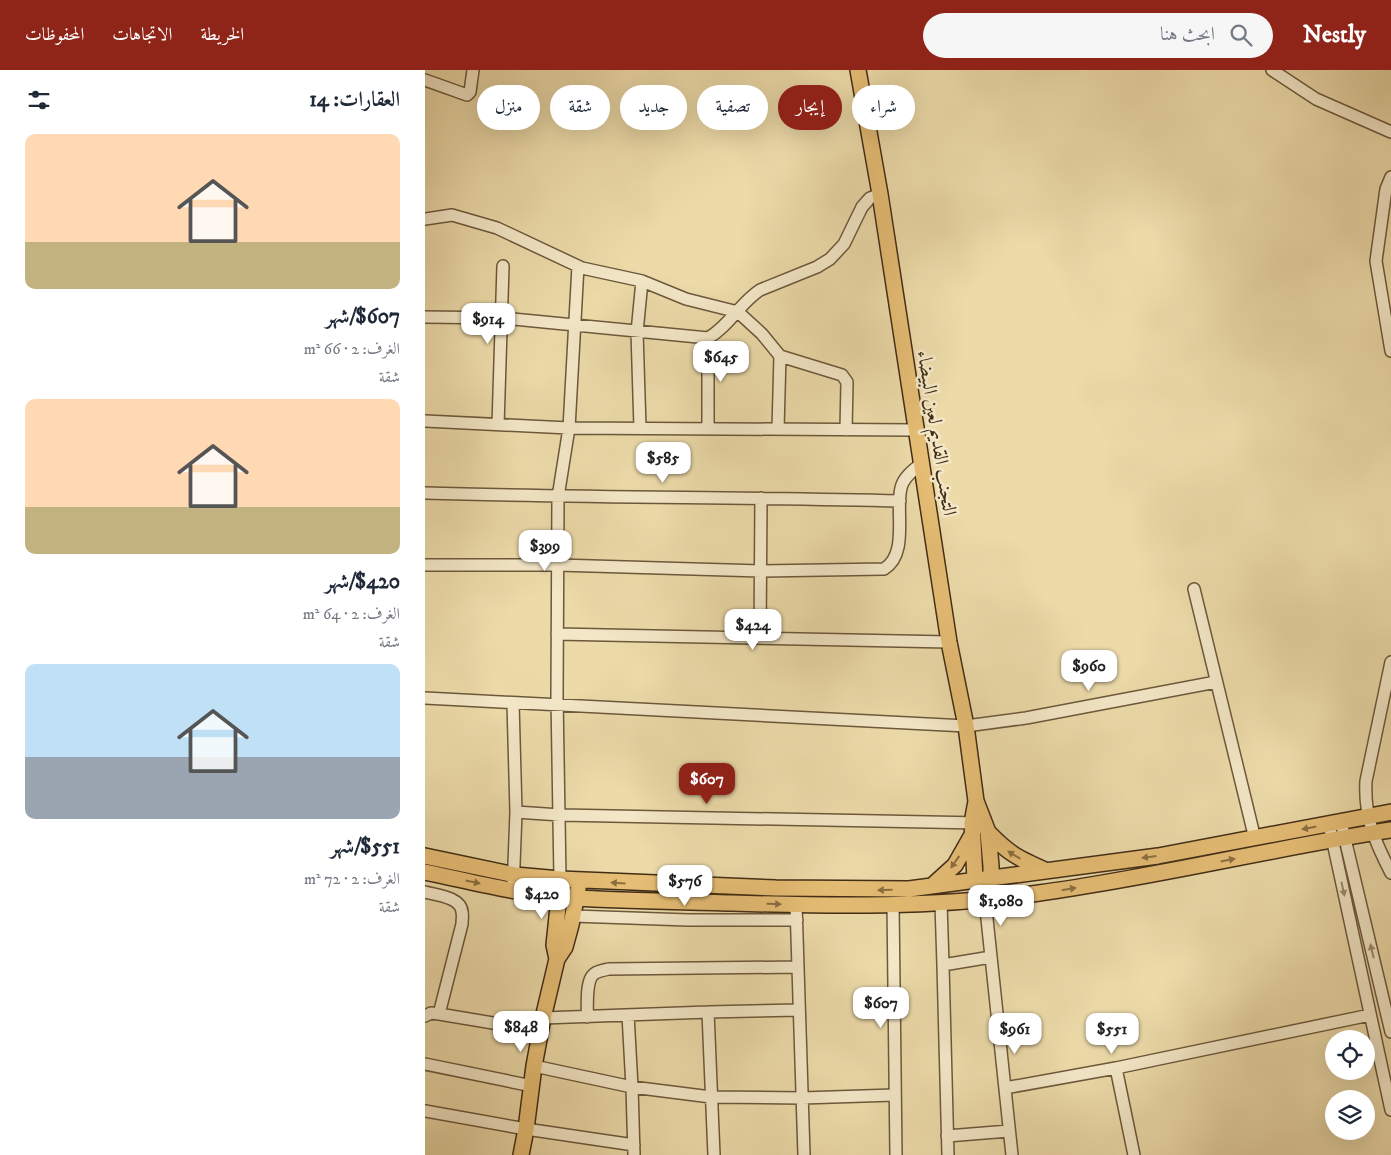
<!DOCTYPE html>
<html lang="ar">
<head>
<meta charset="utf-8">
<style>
  :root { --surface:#fff; --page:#f6f6f7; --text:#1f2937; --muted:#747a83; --accent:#8f2418 }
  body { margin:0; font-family:"IM FELL DW Pica",Amiri,serif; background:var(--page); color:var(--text); direction:rtl; height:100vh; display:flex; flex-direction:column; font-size:19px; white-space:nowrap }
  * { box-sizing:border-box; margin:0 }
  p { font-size:16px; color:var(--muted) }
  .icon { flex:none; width:28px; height:28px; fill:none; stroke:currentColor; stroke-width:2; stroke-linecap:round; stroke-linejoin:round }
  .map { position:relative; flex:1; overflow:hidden; direction:ltr }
  .drawer { display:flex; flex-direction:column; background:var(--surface); width:425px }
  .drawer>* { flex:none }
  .guide { position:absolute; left:15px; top:15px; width:475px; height:45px; direction:rtl; display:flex; gap:10px }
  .fabs { position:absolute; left:900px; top:960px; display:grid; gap:10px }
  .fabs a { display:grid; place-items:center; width:50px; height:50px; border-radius:50%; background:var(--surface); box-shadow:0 5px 20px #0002; font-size:25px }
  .price { position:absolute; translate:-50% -42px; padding:0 11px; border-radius:10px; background:#fff; color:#222; font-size:16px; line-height:32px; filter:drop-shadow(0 1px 2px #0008) }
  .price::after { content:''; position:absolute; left:50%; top:30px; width:15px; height:11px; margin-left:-8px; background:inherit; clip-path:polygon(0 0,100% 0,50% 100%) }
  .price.on { background:var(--accent); color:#fff }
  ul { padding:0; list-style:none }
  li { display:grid; align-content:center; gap:10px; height:265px; padding:0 25px }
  li span { display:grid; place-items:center; height:155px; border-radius:10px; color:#555 }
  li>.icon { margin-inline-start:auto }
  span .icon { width:90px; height:90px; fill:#fffc; stroke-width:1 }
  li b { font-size:21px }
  h2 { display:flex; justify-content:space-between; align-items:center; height:60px; padding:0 25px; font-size:21px }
  .pill { padding:0 18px; border-radius:22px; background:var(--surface); box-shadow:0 5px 20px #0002; font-size:18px; line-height:45px }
  .pill.on { background:var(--accent); color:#fff }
  header { display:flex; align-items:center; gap:30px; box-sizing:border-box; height:70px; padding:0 25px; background:var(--accent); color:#fff }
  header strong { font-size:24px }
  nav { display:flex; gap:28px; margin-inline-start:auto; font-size:18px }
  .search { width:350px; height:45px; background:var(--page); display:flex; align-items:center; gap:12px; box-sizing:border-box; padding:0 18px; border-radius:28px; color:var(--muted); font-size:19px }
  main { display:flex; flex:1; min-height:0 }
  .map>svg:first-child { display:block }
</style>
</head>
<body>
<header>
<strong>Nestly</strong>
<div class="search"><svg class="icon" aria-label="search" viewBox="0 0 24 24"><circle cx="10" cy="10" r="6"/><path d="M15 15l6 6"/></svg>ابحث هنا</div>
<nav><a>الخريطة</a><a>الاتجاهات</a><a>المحفوظات</a></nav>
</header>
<main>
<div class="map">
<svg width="966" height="1085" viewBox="0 0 966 1085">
  <rect width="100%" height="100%" fill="#ecdaa9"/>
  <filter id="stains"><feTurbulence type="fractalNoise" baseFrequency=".004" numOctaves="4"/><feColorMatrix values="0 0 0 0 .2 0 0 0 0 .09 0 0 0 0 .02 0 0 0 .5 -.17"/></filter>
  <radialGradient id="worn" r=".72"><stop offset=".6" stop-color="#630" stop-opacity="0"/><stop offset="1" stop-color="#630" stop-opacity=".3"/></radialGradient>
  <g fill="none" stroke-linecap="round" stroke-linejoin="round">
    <!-- minor casing -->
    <g stroke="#6c583b" stroke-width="14">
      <path id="minor" d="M 847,0 L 891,29 L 966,62
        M 0,10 L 42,25 L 45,22 L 48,0
        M 966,107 L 961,119 L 951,191 L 966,281
        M 0,149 L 27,145 L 72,158 L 157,198 L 217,211 L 261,229 L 313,242 L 337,264 L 355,286 L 353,359
        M 0,247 L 78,248 L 283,268 C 304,256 315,233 335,220 L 392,197 L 405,189 L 419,174 L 437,137 L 445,128 L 455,124
        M 355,286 L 417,305 L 422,312 L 421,360
        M 0,351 L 144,358 L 490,360
        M 73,355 L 78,196
        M 215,358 L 212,262 L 217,211
        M 283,359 L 283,268
        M 0,423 C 158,428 316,427 475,431
        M 0,495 L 133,495 L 336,501 L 459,499 C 484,484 470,441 476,418 C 478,408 488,400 496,394
        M 769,519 L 830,769
        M 132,564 L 524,572
        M 335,568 L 336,428
        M 966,592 L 941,711 C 939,747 950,772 966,803
        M 0,628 L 541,656 L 601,648 L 791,612
        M 88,633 L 91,742 L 135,745 L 555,753
        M 916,752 L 966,962
        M 904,754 L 966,1040
        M 135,809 L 132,627 L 133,427 L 144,358 L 153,196
        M 88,820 L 91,742
        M 0,822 C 11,825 36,827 37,842 C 38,845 37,850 37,854 L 14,944
        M 560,830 L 587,1085
        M 468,833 L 471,1085
        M 516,833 L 518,895
        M 371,835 L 379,1085
        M 148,846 L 263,850 L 372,850
        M 283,942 L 289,1085
        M 203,945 L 207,1017 L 209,1085
        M 0,946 L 6,943 L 14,944 L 116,961
        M 162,947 C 163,936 160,911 169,904 C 173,901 179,900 184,899 L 373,897
        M 118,948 L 283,942 L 374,940
        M 0,994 L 107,1016
        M 109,996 L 207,1017 L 286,1027 L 377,1028 L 469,1025
        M 691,998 L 945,945
        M 580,1018 L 691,998 L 709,1085
        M 0,1041 L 101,1059 L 209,1075
        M 522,1066 L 584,1061
        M 523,1085 L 518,895 L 566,887"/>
    </g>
    <!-- major casing -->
    <g stroke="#412d16" stroke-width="18">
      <path id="major" d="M 433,0 L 455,124 L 524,572 L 541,656 L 551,731 L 563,762 L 566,796 L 566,809 L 563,819
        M 551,731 L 547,753 L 550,809 L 554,818
        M 563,762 C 584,784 593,788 620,800
        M 0,786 L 90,805 L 135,809 L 351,818 L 484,819 L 733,786 L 966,742
        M 0,802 C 44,811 89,823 135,827 C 191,831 249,831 306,833 C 408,836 513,838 614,823 C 732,807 848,778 966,760
        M 508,815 L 530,795 L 547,765
        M 132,889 L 129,875 L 135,818
        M 96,1085 L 101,1059 L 109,996 L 118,948 L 132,889 L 140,877 L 146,855 L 153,819"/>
    </g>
    <!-- minor -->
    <use href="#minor" stroke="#f3e7c7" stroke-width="11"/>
    <!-- major -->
    <use href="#major" stroke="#e6bd74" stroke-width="15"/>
  </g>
  <!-- one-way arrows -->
  <defs><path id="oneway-solid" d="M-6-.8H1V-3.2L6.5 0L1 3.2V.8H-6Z" transform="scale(1.25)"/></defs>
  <g fill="#8b6e40">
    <use href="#oneway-solid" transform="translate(884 758) rotate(169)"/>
    <use href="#oneway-solid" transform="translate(589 785) rotate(-149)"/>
    <use href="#oneway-solid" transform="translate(724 787) rotate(173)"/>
    <use href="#oneway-solid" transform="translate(803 790) rotate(-11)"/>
    <use href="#oneway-solid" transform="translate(530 792) rotate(125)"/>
    <use href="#oneway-solid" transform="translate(48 812) rotate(12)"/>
    <use href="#oneway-solid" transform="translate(193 813) rotate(-177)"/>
    <use href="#oneway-solid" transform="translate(644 819) rotate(-9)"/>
    <use href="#oneway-solid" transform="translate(460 820) rotate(179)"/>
    <use href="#oneway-solid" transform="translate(349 834) rotate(2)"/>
  </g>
  <g fill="#9a8a6e">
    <use href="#oneway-solid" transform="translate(918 819) rotate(78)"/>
    <use href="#oneway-solid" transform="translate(947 881) rotate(-103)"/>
  </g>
  <g text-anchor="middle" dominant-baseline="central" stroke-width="5" stroke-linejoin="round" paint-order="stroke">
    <!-- street labels -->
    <g font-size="20" fill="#412d16" stroke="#f3e7c7">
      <text transform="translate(511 363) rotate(81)">التجنب القديم لعين البيضاء</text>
    </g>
  </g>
  <rect width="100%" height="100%" filter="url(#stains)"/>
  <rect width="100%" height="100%" fill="url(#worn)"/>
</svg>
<div class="fabs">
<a><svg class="icon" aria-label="locate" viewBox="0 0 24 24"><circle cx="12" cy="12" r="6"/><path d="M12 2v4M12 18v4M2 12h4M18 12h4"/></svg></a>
<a><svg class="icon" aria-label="layers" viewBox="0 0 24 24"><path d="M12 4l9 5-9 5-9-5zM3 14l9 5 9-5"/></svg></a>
</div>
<b class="price" style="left:63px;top:275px">$914</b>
<b class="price" style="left:296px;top:313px">$645</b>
<b class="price" style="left:238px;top:414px">$585</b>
<b class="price" style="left:120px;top:502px">$399</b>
<b class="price" style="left:328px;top:581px">$424</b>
<b class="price" style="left:664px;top:622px">$960</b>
<b class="price on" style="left:282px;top:735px">$607</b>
<b class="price" style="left:260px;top:837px">$576</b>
<b class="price" style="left:117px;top:850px">$420</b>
<b class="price" style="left:576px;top:857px">$1,080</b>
<b class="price" style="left:456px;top:959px">$607</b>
<b class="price" style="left:96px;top:983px">$848</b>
<b class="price" style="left:590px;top:985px">$961</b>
<b class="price" style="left:687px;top:985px">$551</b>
<div class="guide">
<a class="pill">شراء</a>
<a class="pill on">إيجار</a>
<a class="pill">تصفية</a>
<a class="pill">جديد</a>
<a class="pill">شقة</a>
<a class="pill">منزل</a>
</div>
</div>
<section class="drawer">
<h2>العقارات: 14<svg class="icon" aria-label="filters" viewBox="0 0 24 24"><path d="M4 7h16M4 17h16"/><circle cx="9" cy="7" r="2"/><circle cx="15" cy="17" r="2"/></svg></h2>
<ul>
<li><span style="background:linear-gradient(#ffd9b3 70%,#c2b280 0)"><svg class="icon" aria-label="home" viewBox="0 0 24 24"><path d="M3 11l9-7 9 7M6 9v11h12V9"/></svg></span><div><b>$607/شهر</b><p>الغرف: 2 · 66 m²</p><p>شقة</p></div></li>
<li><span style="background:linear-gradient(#ffd9b3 70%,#c2b280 0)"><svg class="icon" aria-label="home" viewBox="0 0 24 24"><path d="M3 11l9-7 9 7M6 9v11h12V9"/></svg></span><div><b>$420/شهر</b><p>الغرف: 2 · 64 m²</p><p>شقة</p></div></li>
<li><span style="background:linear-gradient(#bfe0f5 60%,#9aa5b1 0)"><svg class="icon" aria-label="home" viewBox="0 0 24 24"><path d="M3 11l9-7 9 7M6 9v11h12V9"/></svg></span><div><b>$551/شهر</b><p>الغرف: 2 · 72 m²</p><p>شقة</p></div></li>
</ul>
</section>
</main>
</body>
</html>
